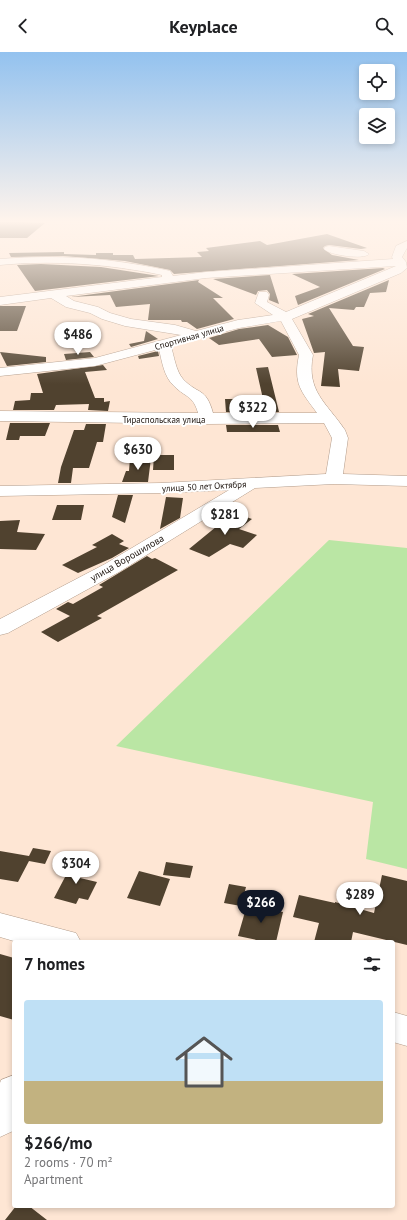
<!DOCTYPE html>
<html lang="en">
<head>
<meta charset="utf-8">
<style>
  :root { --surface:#fff; --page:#f2f2f2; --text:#202124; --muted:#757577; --accent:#111827 }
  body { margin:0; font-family:"PT Sans",sans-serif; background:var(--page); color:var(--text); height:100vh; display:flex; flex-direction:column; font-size:15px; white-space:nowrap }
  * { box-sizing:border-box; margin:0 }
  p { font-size:13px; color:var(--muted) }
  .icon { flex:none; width:22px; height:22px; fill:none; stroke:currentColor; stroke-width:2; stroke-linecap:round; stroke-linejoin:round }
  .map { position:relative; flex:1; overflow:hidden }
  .sheet { position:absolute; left:12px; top:888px; width:383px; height:268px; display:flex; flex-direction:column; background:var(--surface); border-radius:4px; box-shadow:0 2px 6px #0003 }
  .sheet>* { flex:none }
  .buttons { position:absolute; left:359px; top:12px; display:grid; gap:8px }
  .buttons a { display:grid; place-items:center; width:36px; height:36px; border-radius:4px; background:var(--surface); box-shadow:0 2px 6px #0003; font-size:20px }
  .price { position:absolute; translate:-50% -34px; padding:0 9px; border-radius:14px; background:#fff; color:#222; font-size:13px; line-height:26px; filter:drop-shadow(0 1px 2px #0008) }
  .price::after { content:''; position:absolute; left:50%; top:24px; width:12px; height:9px; margin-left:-6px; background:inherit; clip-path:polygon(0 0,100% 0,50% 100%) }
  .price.selected { background:var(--accent); color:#fff }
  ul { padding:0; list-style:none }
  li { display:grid; align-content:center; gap:8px; height:212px; padding:0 12px }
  li span { display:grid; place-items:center; height:124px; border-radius:4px; color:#555 }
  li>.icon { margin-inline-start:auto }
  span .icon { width:72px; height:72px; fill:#fffc; stroke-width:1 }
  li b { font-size:17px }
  h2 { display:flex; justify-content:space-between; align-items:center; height:48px; padding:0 12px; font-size:17px }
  header { display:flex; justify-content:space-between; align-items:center; height:52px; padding:0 12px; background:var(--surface); font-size:18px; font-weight:700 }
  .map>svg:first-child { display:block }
</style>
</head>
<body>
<header><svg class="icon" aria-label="back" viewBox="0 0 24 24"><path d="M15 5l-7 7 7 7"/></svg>Keyplace<svg class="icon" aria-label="search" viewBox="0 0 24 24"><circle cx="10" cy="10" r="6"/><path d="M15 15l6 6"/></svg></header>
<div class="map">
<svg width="407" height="1168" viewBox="0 0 407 1168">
  <rect width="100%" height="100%" fill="#fee6d4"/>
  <!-- green -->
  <path fill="#bae6a4" d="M 329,488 L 407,496 L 407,817 L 366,807 L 373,750 L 116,694 Z"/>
  <!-- building -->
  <path fill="#50422f" d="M 0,169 L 45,171 L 27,186 L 0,186 Z
    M 327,182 L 367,196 L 361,197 L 329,193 L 325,194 L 323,196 L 332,203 L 359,208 L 174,222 L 170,218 L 125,209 L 63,204 L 11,205 L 9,201 L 64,200 L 64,202 L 96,203 L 96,201 L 113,201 L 113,203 L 133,203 L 135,207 L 202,205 L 197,200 L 209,199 L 206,196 L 260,189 L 267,193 Z
    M 41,212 L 101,215 L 159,224 L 35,239 L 17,213 Z
    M 383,216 L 385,217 L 298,253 L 295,244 L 320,235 L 292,222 Z
    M 270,223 L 279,252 L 269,248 L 270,242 L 267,238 L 258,239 L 256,243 L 213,227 Z
    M 199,228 L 198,230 L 223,246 L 213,246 L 234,267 L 197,277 L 187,270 L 182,270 L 181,268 L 148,268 L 150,252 L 116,255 L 110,243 L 71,245 Z
    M 389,228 L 386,240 L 370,241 L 364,255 L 356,255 L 354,258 L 329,256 L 353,294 L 364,295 L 359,319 L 338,317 L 340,335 L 321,334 L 325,300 L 314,301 L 302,267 L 314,264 L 308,262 Z
    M 0,254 L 26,254 L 17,279 L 0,279 Z
    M 268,273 L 288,285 L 297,303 L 272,305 L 259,287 L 219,293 L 209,286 L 239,277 Z
    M 146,279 L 158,287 L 131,295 L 129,292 L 144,289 Z
    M 158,299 L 159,304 L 139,307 L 138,304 Z
    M 0,300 L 46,305 L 46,310 L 7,314 Z
    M 90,300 L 94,305 L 66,308 L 64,302 Z
    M 103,313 L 107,318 L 85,320 L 95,346 L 104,346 L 104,350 L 110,349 L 108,359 L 88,358 L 89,352 L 56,353 L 54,358 L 13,358 L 15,349 L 30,348 L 31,341 L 43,341 L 37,322 Z
    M 268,315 L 279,360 L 226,360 L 225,347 L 263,347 L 256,316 Z
    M 10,371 L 50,371 L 45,384 L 20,384 L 19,388 L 6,388 Z
    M 86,372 L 106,372 L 103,390 L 97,390 L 89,416 L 73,416 L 71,431 L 58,431 L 61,415 L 74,378 L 84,378 Z
    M 226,373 L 278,373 L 280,380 L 227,380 Z
    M 154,403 L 174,403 L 174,418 L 153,418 Z
    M 130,406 L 151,406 L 148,430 L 122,430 L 126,419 L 129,419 Z
    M 118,443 L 133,443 L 125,471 L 112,465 Z
    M 166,445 L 183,446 L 180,466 L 160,477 Z
    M 57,453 L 84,453 L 81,468 L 52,468 Z
    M 232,460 L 252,467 L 239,477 L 257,483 L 243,496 L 230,492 L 209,505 L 189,497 L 222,470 L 219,469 Z
    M 20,468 L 17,480 L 45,482 L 36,498 L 0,497 L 0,469 Z
    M 112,482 L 124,489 L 119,492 L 129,496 L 112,506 L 78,521 L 62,513 L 97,495 L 92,493 Z
    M 147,504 L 152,507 L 155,506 L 178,518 L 97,564 L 102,566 L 58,590 L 41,580 L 70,564 L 56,557 L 68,550 L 73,552 L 103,535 L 99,533 Z
    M 33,796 L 51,799 L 45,812 L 29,809 L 18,830 L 0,827 L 0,799 L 29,804 Z
    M 74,808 L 88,810 L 80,826 L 97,830 L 88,848 L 79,846 L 76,852 L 54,846 Z
    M 166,810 L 193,814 L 190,826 L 163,823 Z
    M 139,819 L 170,827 L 160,854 L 127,846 Z
    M 382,823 L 407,829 L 407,893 L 353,880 L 351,890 L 314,890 L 319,871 L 293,865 L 299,843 L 335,851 L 335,850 L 374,861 Z
    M 229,832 L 246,835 L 241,854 L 224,851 Z
    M 247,853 L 283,860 L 276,890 L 266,890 L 238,884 Z
    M 0,902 L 14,906 L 14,968 L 0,964 Z
    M 16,1154 L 29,1154 L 47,1168 L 5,1168 Z"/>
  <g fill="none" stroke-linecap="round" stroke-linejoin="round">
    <!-- minor casing -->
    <g stroke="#b29c8b" stroke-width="1">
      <path id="minor" d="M 407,189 L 407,196 L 402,205 L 406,210 L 407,216 L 401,221 L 292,267 L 313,303 C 306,339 326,350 345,378 L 348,386 L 343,422 L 407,424 L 407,434 L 334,432 L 255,436 L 119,520 L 8,581 L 0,583 L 0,567 L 105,512 L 229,438 L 161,441 L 0,444 L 0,434 L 161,431 L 326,422 L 332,386 L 324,371 L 207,372 L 0,369 L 0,359 L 198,361 C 193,343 186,346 174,334 C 164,325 162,310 159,297 L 95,314 L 0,324 L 0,316 L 95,306 L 181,283 L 125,274 L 102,267 L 90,261 L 66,255 L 51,246 L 0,253 L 0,245 L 162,225 L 162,223 C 108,212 54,208 0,213 L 0,207 C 56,202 111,206 166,218 L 170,219 L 173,224 L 206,220 L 393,207 L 392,205 L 396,194 ZM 396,214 L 286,260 L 267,250 L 269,243 L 267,240 L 259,240 L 255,251 L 273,263 L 238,268 L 196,279 L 175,273 L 131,267 L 110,261 L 98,255 L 74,249 L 66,244 L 206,226 ZM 281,269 L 299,303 C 293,332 301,339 317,361 L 213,361 C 206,335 198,343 183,327 C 176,319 174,304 171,294 L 239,276 Z
        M 329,194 L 364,199 L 369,202 C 364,208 329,203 324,197 L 325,195 Z
        M 0,861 L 76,881 L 81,890 L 17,890 L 0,885 Z
        M 393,960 L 407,964 L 407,994 L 393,990 Z
        M 14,1023 L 14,1077 L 13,1079 L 0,1085 L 0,1031 L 1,1028 Z"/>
    </g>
    <!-- minor -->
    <use href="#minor" fill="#fff" fill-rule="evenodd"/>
  </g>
  <!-- sky -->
  <linearGradient id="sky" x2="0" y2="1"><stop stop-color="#93c2ef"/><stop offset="0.51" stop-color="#fff4ec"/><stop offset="1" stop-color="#fff4ec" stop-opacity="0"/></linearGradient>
  <rect width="407" height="332" fill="url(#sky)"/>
  <g text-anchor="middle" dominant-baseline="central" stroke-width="4" stroke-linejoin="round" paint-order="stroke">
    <!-- far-street labels -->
    <g font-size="9" fill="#1f1610" stroke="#fff">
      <text transform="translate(189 285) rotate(-16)">Спортивная улица</text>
      <text x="164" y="367">Тираспольская улица</text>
      <text transform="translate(204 434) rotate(-3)">улица 50 лет Октября</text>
    </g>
    <!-- street labels -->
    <g font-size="10" fill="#1f1610" stroke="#fff">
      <text transform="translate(127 506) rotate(-30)">улица Ворошилова</text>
    </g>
  </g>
</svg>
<div class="buttons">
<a><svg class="icon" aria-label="locate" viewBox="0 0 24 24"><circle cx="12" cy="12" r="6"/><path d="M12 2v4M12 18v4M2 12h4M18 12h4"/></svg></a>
<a><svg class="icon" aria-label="layers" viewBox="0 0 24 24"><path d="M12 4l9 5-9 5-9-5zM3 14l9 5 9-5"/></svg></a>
</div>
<b class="price" style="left:78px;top:304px">$486</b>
<b class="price" style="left:253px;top:377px">$322</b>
<b class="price" style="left:138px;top:419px">$630</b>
<b class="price" style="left:225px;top:484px">$281</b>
<b class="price" style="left:76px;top:833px">$304</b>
<b class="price" style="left:360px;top:864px">$289</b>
<b class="price selected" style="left:261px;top:872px">$266</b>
<section class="sheet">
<h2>7 homes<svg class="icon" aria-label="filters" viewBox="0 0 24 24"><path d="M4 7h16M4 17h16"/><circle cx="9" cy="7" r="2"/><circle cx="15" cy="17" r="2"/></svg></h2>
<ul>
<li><span style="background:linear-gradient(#bfe0f5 65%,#c2b280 0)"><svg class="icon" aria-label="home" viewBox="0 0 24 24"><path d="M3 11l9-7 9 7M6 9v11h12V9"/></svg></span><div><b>$266/mo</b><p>2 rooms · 70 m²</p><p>Apartment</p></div></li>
</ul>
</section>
</div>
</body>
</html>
